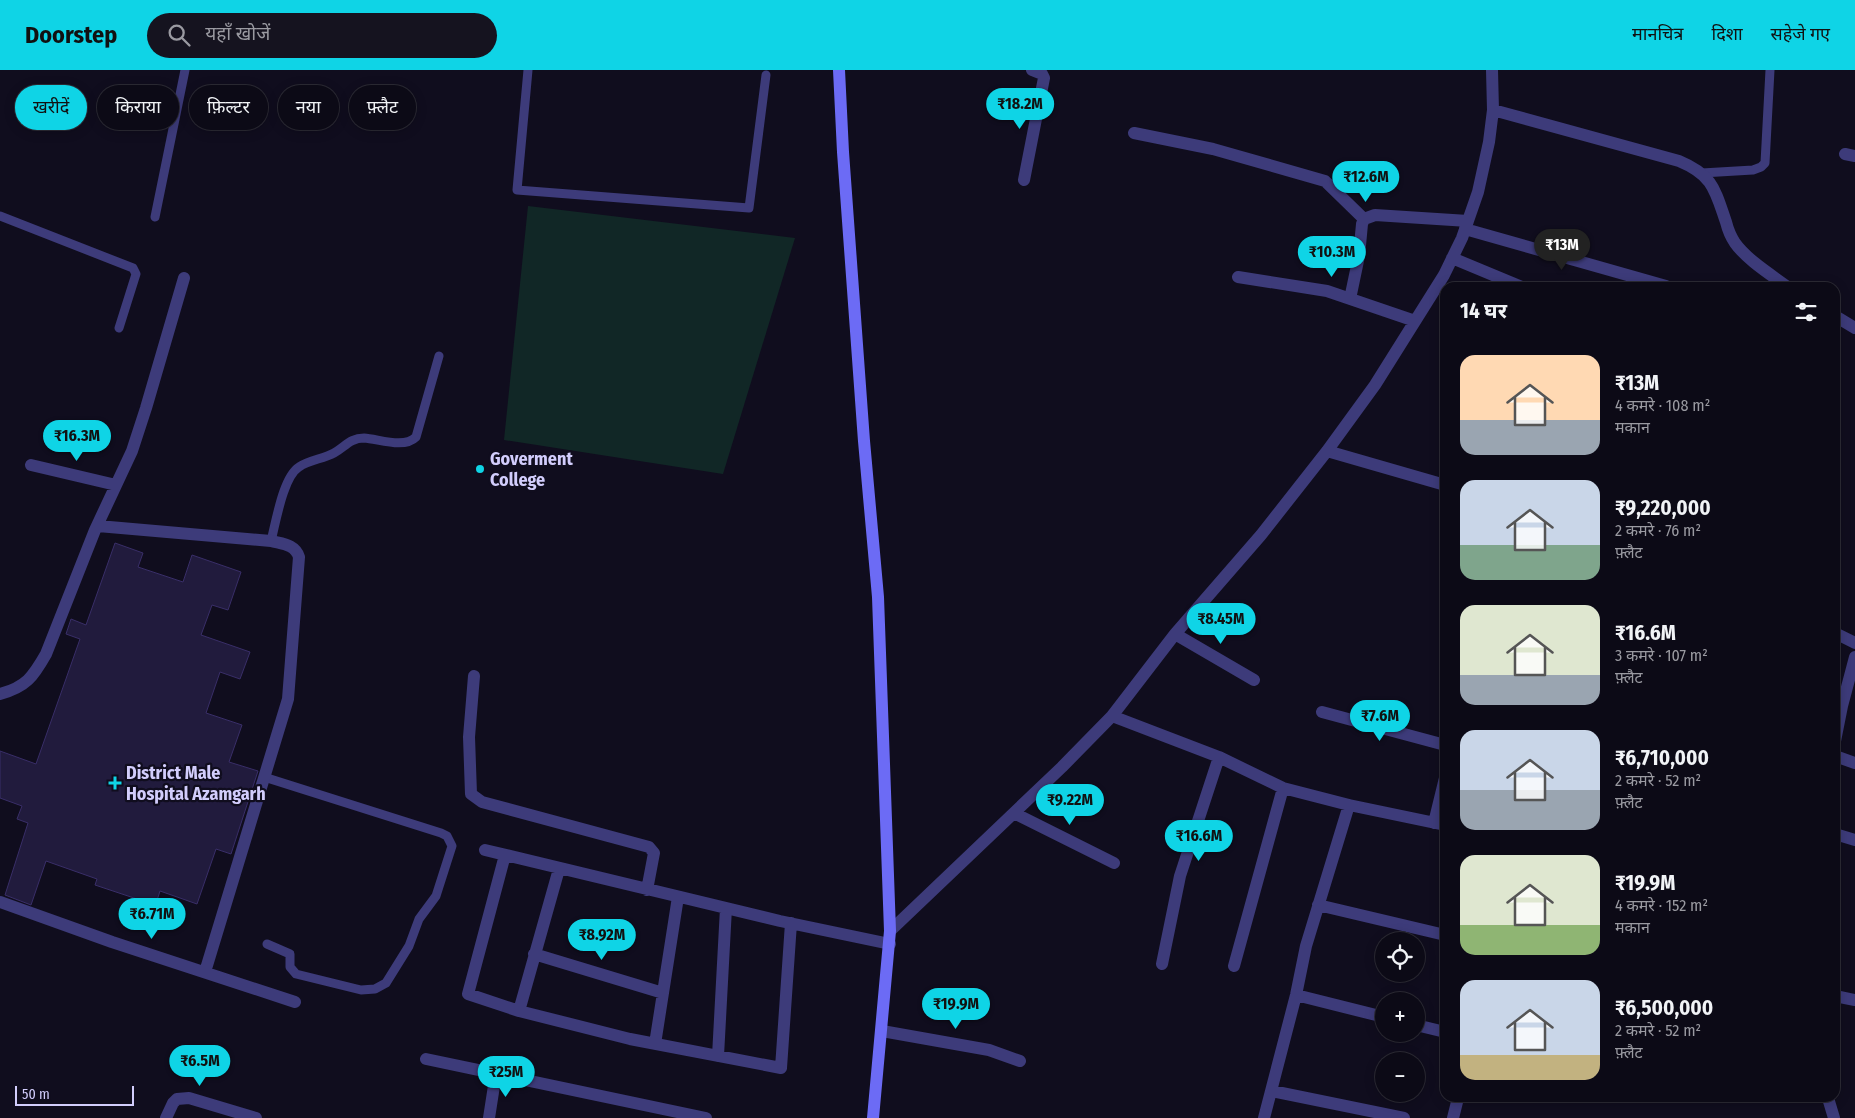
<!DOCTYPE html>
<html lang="hi">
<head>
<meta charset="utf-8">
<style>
  :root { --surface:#0c0a16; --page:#15131f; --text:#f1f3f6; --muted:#9a9aa1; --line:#2c2b35; --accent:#0fd4e6 }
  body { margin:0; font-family:"Fira Sans Condensed","Noto Sans Devanagari",sans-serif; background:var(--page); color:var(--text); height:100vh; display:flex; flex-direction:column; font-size:19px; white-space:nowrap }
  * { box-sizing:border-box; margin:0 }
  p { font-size:16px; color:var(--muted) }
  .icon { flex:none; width:28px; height:28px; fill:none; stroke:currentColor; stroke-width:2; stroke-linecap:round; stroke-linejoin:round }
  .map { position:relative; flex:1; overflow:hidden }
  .side { position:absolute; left:1440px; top:212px; width:400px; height:820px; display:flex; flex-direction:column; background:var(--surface); border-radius:15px; box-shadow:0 2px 12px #0003,0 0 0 1px var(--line) }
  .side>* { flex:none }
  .hud { position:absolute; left:15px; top:15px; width:475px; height:45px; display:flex; gap:10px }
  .buttons { position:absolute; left:1375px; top:862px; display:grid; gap:10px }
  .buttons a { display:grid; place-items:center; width:50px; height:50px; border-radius:50%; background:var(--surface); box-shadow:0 2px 12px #0003,0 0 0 1px var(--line); font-size:25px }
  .scale { position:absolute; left:15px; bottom:12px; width:119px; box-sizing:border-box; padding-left:5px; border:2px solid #d2cdfc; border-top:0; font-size:14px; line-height:18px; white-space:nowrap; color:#d2cdfc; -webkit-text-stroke:4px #100d1e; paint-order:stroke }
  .price { position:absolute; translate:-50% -42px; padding:0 11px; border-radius:18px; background:var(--accent); color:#111; font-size:16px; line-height:32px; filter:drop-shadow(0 1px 2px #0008) }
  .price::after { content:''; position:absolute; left:50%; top:30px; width:15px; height:11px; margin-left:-8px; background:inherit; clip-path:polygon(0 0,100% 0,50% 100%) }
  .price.active { background:#222; color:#fff }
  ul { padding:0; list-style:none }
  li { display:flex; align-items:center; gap:15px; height:125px; padding:0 20px }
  li span { display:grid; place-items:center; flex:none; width:140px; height:100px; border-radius:15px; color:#555 }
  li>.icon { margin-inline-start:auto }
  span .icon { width:60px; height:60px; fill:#fffc; stroke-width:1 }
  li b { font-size:21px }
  h2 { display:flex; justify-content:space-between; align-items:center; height:60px; padding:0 20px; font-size:21px }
  .tag { padding:0 18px; border-radius:22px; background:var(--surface); box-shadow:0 2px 12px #0003,0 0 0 1px var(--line); font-size:18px; line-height:45px }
  .tag.active { background:var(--accent); color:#111 }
  header { display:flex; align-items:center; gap:30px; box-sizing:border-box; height:70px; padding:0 25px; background:var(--accent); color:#111 }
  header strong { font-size:24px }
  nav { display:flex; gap:28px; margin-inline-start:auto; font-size:18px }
  .search { width:350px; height:45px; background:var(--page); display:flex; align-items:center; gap:12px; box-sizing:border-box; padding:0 18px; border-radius:28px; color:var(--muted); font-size:19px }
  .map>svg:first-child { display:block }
</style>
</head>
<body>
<header>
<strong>Doorstep</strong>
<div class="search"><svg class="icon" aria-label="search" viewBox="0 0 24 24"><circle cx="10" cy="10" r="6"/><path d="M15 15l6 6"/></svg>यहाँ खोजें</div>
<nav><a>मानचित्र</a><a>दिशा</a><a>सहेजे गए</a></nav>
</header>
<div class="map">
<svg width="1855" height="1048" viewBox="0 0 1855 1048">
  <rect width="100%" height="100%" fill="#100d1e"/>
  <!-- green -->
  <path fill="#112726" d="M 528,136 L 795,168 L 723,404 L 504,370 Z"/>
  <!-- building -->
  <path fill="#211b3d" stroke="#392e68" d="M 115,473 L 143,483 L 138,497 L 183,512 L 192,485 L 241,502 L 228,540 L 212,535 L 201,565 L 250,582 L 240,609 L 220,602 L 206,643 L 242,655 L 229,692 L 258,701 L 231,784 L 216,779 L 197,834 L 160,821 L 154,840 L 138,834 L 140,830 L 95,815 L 97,809 L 46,791 L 31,835 L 5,825 L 28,753 L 17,749 L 22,736 L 0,728 L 0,681 L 36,694 L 80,569 L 66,564 L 71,549 L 86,555 Z"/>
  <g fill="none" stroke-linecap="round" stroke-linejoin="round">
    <!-- lane -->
    <path stroke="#3d3b7a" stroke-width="9" d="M 528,0 L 517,120 L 749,138 L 766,5
      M 1702,103 L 1753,100 L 1761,97 L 1765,93 L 1770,0
      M 0,146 L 133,198 L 136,204 L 119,258
      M 155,147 L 185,0
      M 271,471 C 276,452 283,407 299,397 C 309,390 323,389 334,383 C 345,377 350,368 364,368 C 379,369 404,379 416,367 L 439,286
      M 264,707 L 441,763 L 447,766 L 452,776 L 436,826 L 419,849 L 409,876 L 386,913 L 375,919 L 361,920 L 296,904 L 290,897 L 290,884 L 267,874"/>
    <!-- street -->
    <path stroke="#3d3b7a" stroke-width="12" d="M 1493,40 L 1679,91 C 1713,105 1715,120 1726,152 C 1728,160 1731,167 1735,173 C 1747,190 1773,206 1789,218
      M 1134,63 L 1213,79 L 1325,111 L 1364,149
      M 1845,84 L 1855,86
      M 1024,110 L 1044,8 L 1042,4 L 1032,0
      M 1465,159 L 1666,216
      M 1452,188 L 1524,218
      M 1238,207 L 1327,221 L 1415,251
      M 1350,229 L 1359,186 L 1362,154 L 1364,149 L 1375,145 L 1468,151
      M 1835,246 L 1855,258
      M 1327,381 L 1445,415
      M 31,395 L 116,415
      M 98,456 L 271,471 C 282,474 295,474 299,487 L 288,629 L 205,902
      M 1835,563 L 1855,573
      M 1175,564 L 1254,610
      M 474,606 L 469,667 L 471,724 L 482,732 L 649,777 L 654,783 L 647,820
      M 0,624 C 26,617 33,607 46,584 L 95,460 L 132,381 L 146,338 L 184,208
      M 1322,642 L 1445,675
      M 1112,646 L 1219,687 L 1283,718 L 1349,735 L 1445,755
      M 1835,671 L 1842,636 L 1855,587
      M 1835,686 L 1855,693
      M 1014,743 L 1114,793
      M 1434,753 L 1445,708
      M 1835,764 L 1855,770
      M 485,780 L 780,851 L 890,874
      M 505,785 L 468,924 L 519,941
      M 559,799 L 519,941 L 630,969 L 781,998 L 791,853
      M 0,832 L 112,872 L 295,932
      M 1318,835 L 1445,865
      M 890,861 L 1062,697 L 1112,646 L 1175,564 L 1261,465 L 1327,381 L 1375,315 L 1444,205 L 1462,168 L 1478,122 L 1489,72 L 1493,40 L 1492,0
      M 534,884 L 663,923
      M 1162,894 L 1180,806 L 1219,687
      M 1234,896 L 1283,718
      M 1296,925 L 1384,947
      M 1835,926 L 1855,930
      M 1416,955 L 1445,962
      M 882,961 L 989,980 L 1020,991
      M 655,974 L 678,827
      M 718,986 L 726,838
      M 426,989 L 706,1048
      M 1272,1021 L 1404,1048
      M 1828,1028 L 1834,1048
      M 166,1048 L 173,1033 L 177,1029 L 189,1028 L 256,1048
      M 489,1048 L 496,1003
      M 1264,1048 L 1296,925 L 1306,876 L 1349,735
      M 1453,1048 L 1458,1028"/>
    <!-- secondary -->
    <path stroke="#6c6bf5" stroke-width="12" d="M 839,0 L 843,82 L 864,371 L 878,527 L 890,861 L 873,1048"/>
  </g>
  <!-- markers -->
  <g fill="#0fd4e6" stroke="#100d1e" stroke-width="2">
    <circle cx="480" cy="399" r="5"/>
    <path d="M112.5 705.5h5v5h5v5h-5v5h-5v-5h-5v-5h5z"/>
  </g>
  <g text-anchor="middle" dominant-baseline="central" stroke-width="4.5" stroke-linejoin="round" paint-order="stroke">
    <!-- poi labels -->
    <g font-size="18" font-weight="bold" fill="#d2cdfc" stroke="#100d1e" text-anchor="start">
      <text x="490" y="389">Goverment<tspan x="490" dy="21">College</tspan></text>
      <text x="126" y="703">District Male<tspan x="126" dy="21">Hospital Azamgarh</tspan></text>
    </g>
  </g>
</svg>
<div class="buttons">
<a><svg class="icon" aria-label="locate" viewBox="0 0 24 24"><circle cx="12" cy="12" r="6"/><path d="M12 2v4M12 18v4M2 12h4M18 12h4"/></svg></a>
<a>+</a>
<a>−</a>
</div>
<div class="scale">50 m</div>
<b class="price" style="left:1020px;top:60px">₹18.2M</b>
<b class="price" style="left:1366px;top:133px">₹12.6M</b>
<b class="price active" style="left:1562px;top:201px">₹13M</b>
<b class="price" style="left:1332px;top:208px">₹10.3M</b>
<b class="price" style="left:77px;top:392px">₹16.3M</b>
<b class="price" style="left:1221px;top:575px">₹8.45M</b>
<b class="price" style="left:1380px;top:672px">₹7.6M</b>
<b class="price" style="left:1070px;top:756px">₹9.22M</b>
<b class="price" style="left:1199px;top:792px">₹16.6M</b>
<b class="price" style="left:152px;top:870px">₹6.71M</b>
<b class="price" style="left:602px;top:891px">₹8.92M</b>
<b class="price" style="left:956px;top:960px">₹19.9M</b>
<b class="price" style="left:200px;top:1017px">₹6.5M</b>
<b class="price" style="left:506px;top:1028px">₹25M</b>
<div class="hud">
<a class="tag active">खरीदें</a>
<a class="tag">किराया</a>
<a class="tag">फ़िल्टर</a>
<a class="tag">नया</a>
<a class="tag">फ़्लैट</a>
</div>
<section class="side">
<h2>14 घर<svg class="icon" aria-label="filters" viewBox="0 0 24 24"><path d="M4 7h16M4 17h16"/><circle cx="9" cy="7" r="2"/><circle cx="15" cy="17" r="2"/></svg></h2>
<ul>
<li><span style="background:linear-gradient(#ffd9b3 65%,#9aa5b1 0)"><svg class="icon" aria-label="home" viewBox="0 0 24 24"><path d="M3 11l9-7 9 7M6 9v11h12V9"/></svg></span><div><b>₹13M</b><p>4 कमरे · 108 m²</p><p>मकान</p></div></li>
<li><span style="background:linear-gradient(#c9d6e8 65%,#7fa58c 0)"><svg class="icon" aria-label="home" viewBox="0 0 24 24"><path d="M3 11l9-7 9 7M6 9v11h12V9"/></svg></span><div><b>₹9,220,000</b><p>2 कमरे · 76 m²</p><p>फ़्लैट</p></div></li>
<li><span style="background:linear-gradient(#dfe7d0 70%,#9aa5b1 0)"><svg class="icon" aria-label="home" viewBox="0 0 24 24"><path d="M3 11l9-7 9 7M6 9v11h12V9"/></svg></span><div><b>₹16.6M</b><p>3 कमरे · 107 m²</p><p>फ़्लैट</p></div></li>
<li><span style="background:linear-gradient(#c9d6e8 60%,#9aa5b1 0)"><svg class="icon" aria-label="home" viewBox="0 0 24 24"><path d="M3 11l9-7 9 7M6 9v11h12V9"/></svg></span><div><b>₹6,710,000</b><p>2 कमरे · 52 m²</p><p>फ़्लैट</p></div></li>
<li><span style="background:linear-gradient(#dfe7d0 70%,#8fb573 0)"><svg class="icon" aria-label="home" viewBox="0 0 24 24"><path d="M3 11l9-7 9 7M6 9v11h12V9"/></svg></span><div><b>₹19.9M</b><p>4 कमरे · 152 m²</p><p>मकान</p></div></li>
<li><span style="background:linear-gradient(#c9d6e8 75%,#c2b280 0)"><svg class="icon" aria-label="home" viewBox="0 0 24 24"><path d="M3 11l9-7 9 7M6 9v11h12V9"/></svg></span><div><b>₹6,500,000</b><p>2 कमरे · 52 m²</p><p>फ़्लैट</p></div></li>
</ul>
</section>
</div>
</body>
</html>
